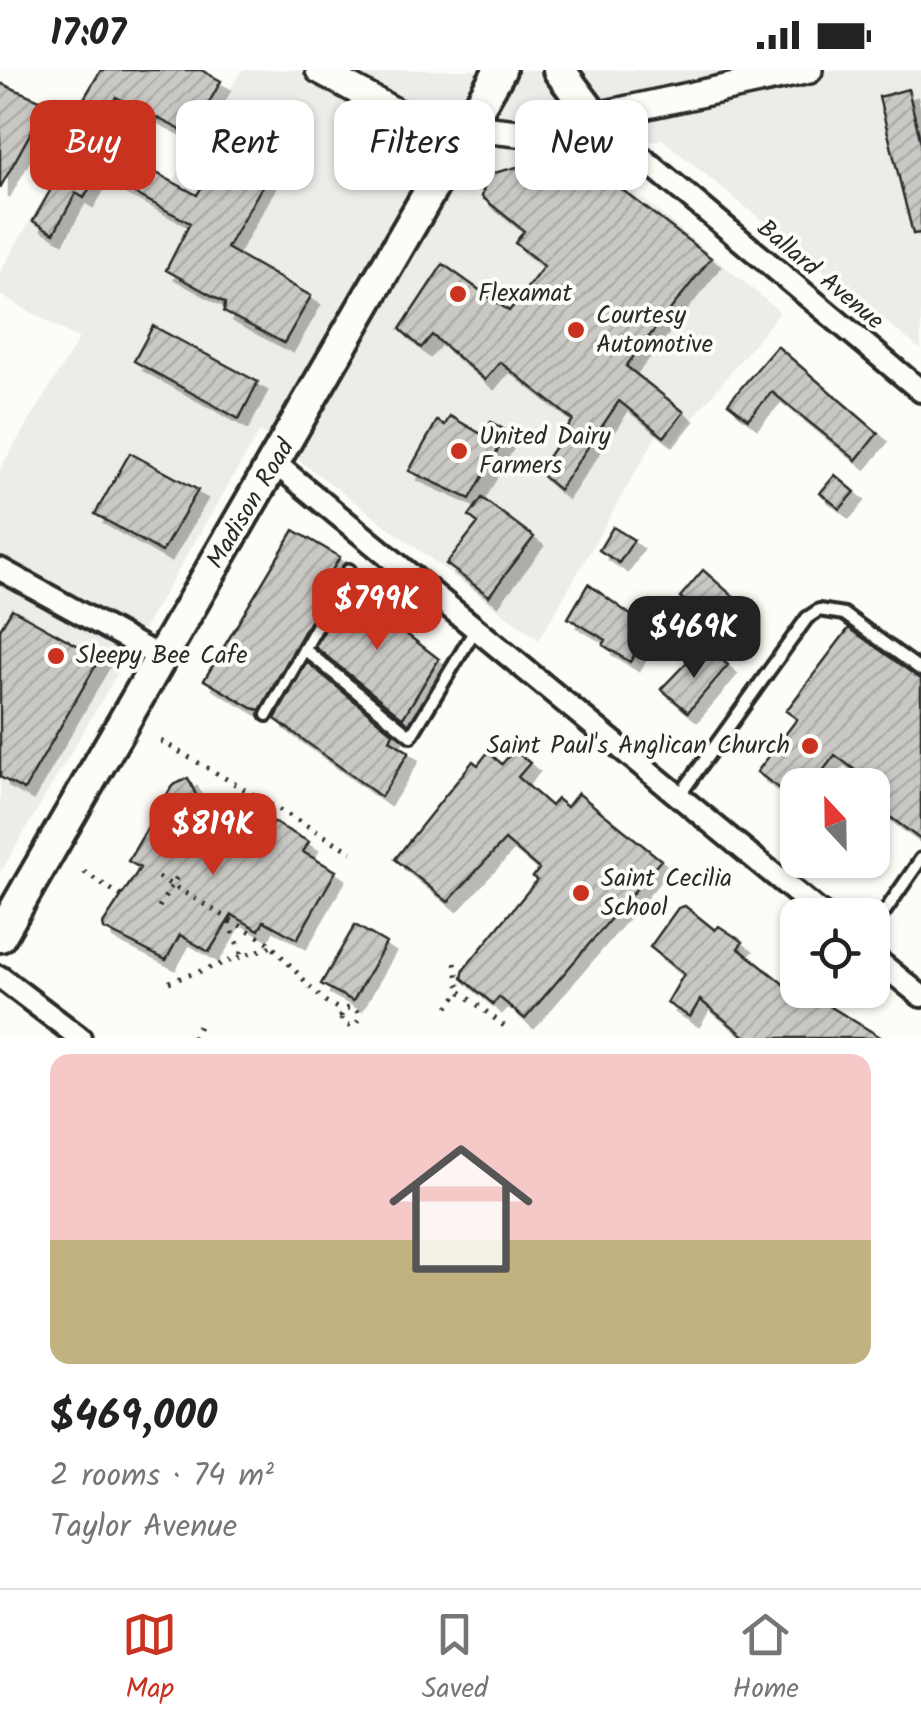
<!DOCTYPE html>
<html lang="en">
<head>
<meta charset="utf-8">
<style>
  :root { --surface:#fff; --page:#f2f2f2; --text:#222; --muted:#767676; --line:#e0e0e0; --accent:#c8321e }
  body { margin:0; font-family:Kalam,sans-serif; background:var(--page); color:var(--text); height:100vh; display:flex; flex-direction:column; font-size:38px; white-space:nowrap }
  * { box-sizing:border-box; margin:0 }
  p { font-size:32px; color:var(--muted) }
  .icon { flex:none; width:55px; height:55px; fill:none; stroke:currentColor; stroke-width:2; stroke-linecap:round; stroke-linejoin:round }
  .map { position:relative; height:968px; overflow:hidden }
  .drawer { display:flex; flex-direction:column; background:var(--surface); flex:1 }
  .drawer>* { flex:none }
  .hud { position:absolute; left:30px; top:30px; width:862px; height:90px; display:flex; gap:20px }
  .needle { width:65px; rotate:338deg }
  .fabs { position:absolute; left:780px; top:698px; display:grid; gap:20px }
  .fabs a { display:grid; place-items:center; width:110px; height:110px; border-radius:20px; background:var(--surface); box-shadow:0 2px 8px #0004; font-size:50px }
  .price { position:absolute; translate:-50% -85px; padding:0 22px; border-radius:20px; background:var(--accent); color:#fff; font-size:32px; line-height:65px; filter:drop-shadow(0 2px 5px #0008) }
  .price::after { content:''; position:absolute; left:50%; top:60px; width:30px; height:22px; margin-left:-15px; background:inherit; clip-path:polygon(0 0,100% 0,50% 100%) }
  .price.selected { background:#222; color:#fff }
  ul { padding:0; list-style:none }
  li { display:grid; align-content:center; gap:20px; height:530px; padding:0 50px }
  li span { display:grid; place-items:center; height:310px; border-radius:20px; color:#555 }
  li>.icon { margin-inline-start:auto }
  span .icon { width:180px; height:180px; fill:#fffc; stroke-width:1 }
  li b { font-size:42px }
  .pill { padding:0 35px; border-radius:20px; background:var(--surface); box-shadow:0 2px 8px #0004; font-size:35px; line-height:90px }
  .pill.selected { background:var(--accent); color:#fff }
  .status { display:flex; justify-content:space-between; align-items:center; height:70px; padding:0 50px; background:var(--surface); direction:ltr }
  .status svg { height:28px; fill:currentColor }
  .tabs { display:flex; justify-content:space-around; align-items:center; height:140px; border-top:2px solid var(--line); background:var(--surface); font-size:28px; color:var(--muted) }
  .tabs a { display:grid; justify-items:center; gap:5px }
  .tabs .selected { color:var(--accent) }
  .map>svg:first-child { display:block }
</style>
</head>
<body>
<div class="status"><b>17:07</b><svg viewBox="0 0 49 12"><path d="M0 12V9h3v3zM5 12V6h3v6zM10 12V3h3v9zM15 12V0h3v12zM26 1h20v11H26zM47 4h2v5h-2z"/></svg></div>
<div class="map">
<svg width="921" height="968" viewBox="0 0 921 968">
  <defs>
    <pattern id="building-hatch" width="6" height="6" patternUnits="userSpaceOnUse" patternTransform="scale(2.5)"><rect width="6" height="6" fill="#c9c8c4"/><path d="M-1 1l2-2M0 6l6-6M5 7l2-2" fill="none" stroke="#adaca9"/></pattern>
    <filter id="shadow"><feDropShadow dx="9" dy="9" stdDeviation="0" flood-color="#0004"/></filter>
  </defs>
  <rect width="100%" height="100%" fill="#fdfcf7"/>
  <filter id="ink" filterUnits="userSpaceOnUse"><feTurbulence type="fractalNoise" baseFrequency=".01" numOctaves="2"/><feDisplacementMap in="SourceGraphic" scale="20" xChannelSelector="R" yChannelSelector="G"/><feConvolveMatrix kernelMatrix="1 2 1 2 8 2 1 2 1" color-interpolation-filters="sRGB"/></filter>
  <g filter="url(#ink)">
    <!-- built -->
    <path fill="#edece8" d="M 242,0 L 921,0 L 921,280 L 662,69 L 590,85 L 780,242 L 672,374 L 658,363 L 539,570 L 260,361 L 0,803 L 0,399 L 79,269 L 0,225 L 0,202 L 67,88 L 155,141 Z"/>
    <!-- building -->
    <path fill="url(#building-hatch)" stroke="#2b2b2b" stroke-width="2.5" fill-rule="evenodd" filter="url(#shadow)" d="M 101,0 L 201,0 L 221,11 L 206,38 L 282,81 L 227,178 L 311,226 L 284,273 L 224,242 L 225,233 L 166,200 L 190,153 L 98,104 L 84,128 L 76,123 L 54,163 L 33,151 L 80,68 L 65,60 ZM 116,27 L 222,81 L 197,125 L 92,68 Z
      M 0,13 L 47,33 L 0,118 Z
      M 908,19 L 921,73 L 921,163 L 913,164 L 879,27 Z
      M 587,79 L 603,105 L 711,188 L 626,296 L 684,342 L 664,367 L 619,331 L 559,420 L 538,402 L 573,350 L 500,292 L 485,310 L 432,265 L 421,278 L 400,259 L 443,194 L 509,241 L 544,196 L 515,173 L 524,161 L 482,127 L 486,105 Z
      M 153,256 L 258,312 L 239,349 L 134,291 Z
      M 777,276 L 878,363 L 856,390 L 772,322 L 748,349 L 728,333 Z
      M 450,346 L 483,365 L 491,352 L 508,362 L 470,429 L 409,401 L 437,351 L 445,355 Z
      M 130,383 L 198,420 L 162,482 L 95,444 Z
      M 835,405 L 855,422 L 840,439 L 820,423 Z
      M 482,428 L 534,467 L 489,526 L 446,494 L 478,453 L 469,446 Z
      M 613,457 L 634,470 L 619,493 L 599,480 Z
      M 294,460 L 340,487 L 328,507 L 333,510 L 260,640 L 252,638 L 204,610 Z
      M 703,500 L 734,527 L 711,553 L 680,527 Z
      M 588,514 L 650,559 L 630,592 L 603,575 L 606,570 L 568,548 Z
      M 348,519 L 439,589 L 403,648 L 315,577 Z
      M 12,539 L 100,588 L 24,720 L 0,707 L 0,559 Z
      M 849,558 L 921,609 L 921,770 L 874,735 L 884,722 L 835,685 L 812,715 L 798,715 L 798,733 L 757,702 L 797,649 L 786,641 Z
      M 711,581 L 728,595 L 688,642 L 661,619 L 689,590 L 697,597 Z
      M 307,592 L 393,663 L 390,670 L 409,682 L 381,727 L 275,649 Z
      M 514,680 L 530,693 L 518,707 L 551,736 L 557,729 L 567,737 L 578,723 L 661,790 L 525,949 L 499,927 L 493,934 L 462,908 L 464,899 L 537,810 L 533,807 L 539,799 L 505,770 L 448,832 L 395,789 L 473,691 L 478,695 L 488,682 L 502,694 Z
      M 188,708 L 197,727 L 265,766 L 273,752 L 309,772 L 303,782 L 336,801 L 297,869 L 264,851 L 259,860 L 232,845 L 209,882 L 180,865 L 166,890 L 104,859 L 103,854 L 140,798 L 128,791 L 172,716 Z
      M 685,836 L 715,860 L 719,856 L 743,872 L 738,878 L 809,934 L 813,926 L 882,968 L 747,968 L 700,930 L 690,947 L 667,933 L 684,904 L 650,877 L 678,838 Z
      M 355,855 L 386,873 L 353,931 L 321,914 Z"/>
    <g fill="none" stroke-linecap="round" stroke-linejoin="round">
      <!-- service casing -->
      <g stroke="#2b2b2b" stroke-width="18">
        <path id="service" d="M 304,579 L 411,666 L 475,560
          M 267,645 L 349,500
          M 679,726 L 807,548 L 819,540 L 844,544 L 921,600
          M 872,860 L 921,789"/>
      </g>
      <!-- minor casing -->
      <g stroke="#2b2b2b" stroke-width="28">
        <path id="minor" d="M 595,48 L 921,321
          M 276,394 L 823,845
          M 0,499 L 160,587
          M 872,886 L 921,926
          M 0,907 L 80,968"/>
      </g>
      <!-- tertiary casing -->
      <g stroke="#2b2b2b" stroke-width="32">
        <path id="tertiary" d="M 319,0 L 414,52 L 518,63 L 809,0"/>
      </g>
      <!-- secondary casing -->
      <g stroke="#2b2b2b" stroke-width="38">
        <path id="secondary" d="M 559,0 L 595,48
          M 0,866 L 500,0"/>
      </g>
      <!-- path -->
      <path stroke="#2b2b2b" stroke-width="5" stroke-dasharray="2.5 8" stroke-linecap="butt" d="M 161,671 L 352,782
        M 84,802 L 123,827
        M 158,807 L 268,872 L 323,930 L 342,941
        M 159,837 L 180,802
        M 229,852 L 242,886
        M 455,893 L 460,921
        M 169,912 L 272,876
        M 448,937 L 460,921 L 508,959
        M341 947a9 9 0 1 1 18 0a9 9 0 1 1-18 0Z
        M 193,968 L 201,952"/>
      <!-- service -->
      <use href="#service" stroke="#fdfcf7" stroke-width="10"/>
      <!-- minor -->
      <use href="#minor" stroke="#fdfcf7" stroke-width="20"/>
      <!-- tertiary -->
      <use href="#tertiary" stroke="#fdfcf7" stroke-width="25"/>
      <!-- secondary -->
      <use href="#secondary" stroke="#fdfcf7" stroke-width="30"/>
    </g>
  </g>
  <!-- markers -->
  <g fill="#c8321e" stroke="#fdfcf7" stroke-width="4">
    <circle cx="458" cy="224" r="10"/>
    <circle cx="576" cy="260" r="10"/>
    <circle cx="459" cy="381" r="10"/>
    <circle cx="56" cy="586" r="10"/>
    <circle cx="810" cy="676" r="10"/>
    <circle cx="581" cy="823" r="10"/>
  </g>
  <g text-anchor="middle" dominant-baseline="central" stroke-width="8" stroke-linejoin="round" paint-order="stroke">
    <!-- street labels -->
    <g font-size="25" fill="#2b2b2b" stroke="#fdfcf7">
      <text transform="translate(820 205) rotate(40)">Ballard Avenue</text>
      <text transform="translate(251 434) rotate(-59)">Madison Road</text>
    </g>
    <!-- poi labels -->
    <g font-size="25" fill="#2b2b2b" stroke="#fdfcf7" text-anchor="start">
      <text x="478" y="224">Flexamat</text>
      <text x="596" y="246">Courtesy<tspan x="596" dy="29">Automotive</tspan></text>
      <text x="479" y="367">United Dairy<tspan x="479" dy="29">Farmers</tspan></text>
      <text x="76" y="586">Sleepy Bee Cafe</text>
      <text x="790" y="676" text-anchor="end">Saint Paul's Anglican Church</text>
      <text x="601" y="809">Saint Cecilia<tspan x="601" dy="29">School</tspan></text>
    </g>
  </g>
</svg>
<div class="fabs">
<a><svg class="needle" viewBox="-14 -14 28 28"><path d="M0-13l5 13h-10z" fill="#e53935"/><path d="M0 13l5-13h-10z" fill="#767676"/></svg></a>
<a><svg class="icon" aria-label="locate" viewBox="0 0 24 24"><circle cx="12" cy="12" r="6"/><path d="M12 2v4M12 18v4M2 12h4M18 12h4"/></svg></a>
</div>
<b class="price" style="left:377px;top:583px">$799K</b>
<b class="price selected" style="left:694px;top:611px">$469K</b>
<b class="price" style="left:213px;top:808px">$819K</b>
<div class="hud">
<a class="pill selected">Buy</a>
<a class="pill">Rent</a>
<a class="pill">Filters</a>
<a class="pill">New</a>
</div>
</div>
<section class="drawer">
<ul>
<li><span style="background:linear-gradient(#f6c9c9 60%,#c2b280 0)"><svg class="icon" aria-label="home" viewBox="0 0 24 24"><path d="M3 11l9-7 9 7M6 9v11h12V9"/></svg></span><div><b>$469,000</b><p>2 rooms · 74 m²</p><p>Taylor Avenue</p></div></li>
</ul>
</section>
<nav class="tabs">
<a class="selected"><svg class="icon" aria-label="map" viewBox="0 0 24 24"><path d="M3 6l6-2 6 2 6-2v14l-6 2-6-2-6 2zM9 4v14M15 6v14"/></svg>Map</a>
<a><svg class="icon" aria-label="saved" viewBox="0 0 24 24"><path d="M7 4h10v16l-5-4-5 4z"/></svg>Saved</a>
<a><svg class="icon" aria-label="home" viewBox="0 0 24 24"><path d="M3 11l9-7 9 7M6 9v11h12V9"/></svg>Home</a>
</nav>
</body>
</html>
